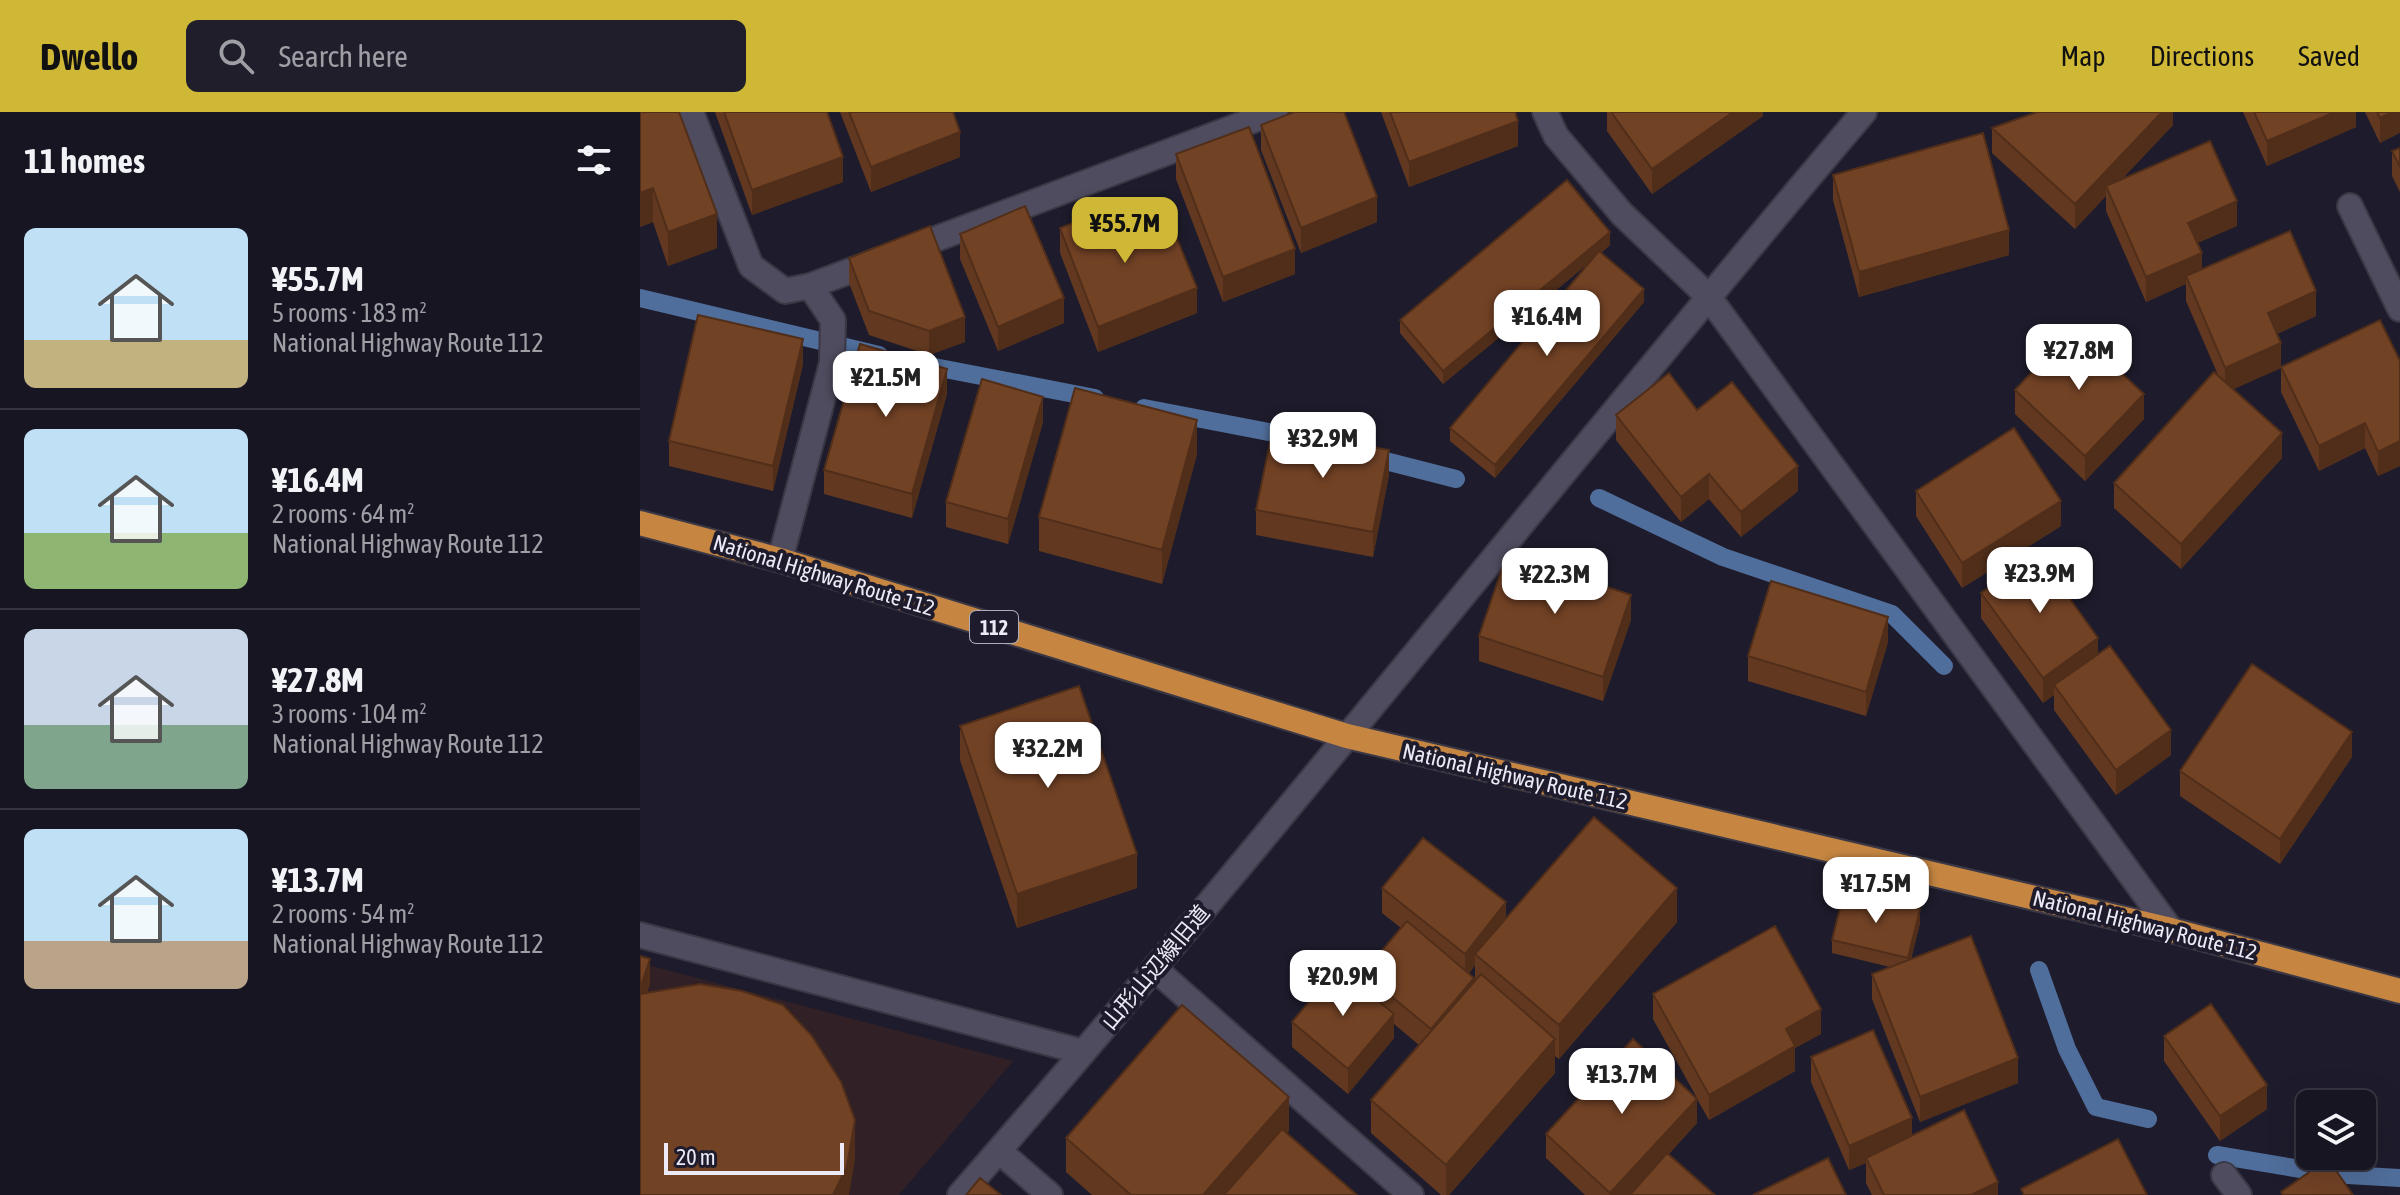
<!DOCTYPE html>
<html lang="en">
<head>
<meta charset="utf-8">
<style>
  :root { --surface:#161521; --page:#1f1e2a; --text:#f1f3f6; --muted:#9e9fa5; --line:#35343f; --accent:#d0b837 }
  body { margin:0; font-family:"Asap Condensed","Noto Sans JP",sans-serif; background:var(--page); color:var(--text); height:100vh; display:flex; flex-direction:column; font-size:30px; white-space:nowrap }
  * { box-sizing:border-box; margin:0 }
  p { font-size:26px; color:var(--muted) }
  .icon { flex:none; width:44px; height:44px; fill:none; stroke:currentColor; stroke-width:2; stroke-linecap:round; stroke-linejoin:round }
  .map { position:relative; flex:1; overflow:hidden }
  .details { display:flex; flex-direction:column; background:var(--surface); width:640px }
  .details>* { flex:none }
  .buttons { position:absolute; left:1656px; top:978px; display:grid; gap:16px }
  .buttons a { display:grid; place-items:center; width:80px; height:80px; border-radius:12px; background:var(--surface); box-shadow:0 8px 32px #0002,0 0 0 2px var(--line); font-size:40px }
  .scale { position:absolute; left:24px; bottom:20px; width:180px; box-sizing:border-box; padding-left:8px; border:4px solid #eceaf6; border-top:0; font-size:22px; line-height:28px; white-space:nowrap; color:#eceaf6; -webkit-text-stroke:6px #1e1c2c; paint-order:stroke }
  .price { position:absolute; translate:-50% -68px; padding:0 18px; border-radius:16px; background:#fff; color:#222; font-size:26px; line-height:52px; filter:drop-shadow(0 2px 4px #0008) }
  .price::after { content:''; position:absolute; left:50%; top:48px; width:24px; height:18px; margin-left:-12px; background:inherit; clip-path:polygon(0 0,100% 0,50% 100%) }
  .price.on { background:var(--accent); color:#111 }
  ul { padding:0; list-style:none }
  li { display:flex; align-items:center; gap:24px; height:200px; padding:0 24px }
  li+li { border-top:2px solid var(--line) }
  li span { display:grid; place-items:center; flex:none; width:224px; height:160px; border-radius:12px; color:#555 }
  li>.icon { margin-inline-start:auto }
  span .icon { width:96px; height:96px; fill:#fffc; stroke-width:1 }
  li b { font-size:34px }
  h2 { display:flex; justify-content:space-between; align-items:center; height:96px; padding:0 24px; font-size:34px }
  header { display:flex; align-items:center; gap:48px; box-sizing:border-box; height:112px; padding:0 40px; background:var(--accent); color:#111 }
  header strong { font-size:38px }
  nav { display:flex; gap:44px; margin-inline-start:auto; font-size:28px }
  .search { width:560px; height:72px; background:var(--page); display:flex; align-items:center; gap:20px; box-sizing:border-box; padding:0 28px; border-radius:12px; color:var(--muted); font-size:30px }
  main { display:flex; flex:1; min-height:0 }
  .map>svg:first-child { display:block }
</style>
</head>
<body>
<header>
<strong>Dwello</strong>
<div class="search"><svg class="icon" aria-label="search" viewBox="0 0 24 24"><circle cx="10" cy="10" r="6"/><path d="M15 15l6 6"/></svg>Search here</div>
<nav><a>Map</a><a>Directions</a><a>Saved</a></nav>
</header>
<main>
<section class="details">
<h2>11 homes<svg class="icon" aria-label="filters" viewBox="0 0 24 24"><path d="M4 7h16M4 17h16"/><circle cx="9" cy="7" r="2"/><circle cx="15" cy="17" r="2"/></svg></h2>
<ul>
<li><span style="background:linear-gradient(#bfe0f5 70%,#c2b280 0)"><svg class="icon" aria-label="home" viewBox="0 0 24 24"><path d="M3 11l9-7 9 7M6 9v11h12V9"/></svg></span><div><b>¥55.7M</b><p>5 rooms · 183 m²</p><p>National Highway Route 112</p></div></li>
<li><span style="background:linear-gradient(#bfe0f5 65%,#8fb573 0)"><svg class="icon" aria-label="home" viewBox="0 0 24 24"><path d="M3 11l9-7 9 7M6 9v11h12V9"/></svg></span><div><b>¥16.4M</b><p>2 rooms · 64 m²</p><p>National Highway Route 112</p></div></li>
<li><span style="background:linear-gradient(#c9d6e8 60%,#7fa58c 0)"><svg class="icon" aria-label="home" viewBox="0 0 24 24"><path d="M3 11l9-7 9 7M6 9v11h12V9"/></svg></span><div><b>¥27.8M</b><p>3 rooms · 104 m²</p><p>National Highway Route 112</p></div></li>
<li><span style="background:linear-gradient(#bfe0f5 70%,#b9a48a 0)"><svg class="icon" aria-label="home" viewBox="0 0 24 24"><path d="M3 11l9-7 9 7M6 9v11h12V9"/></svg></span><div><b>¥13.7M</b><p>2 rooms · 54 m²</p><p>National Highway Route 112</p></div></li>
</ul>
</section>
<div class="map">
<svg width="1760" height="1083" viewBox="0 0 1760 1083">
  <rect width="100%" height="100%" fill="#1e1c2c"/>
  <!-- education -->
  <path fill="#312026" d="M 0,851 L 373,949 L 259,1083 L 0,1083 Z"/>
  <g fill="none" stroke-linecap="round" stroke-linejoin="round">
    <!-- stream -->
    <path stroke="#506e9b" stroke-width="18" d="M 0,186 L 239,243
      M 284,253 L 455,286
      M 504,296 L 655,325
      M 726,344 L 816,367
      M 959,386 L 1083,445 L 1252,502 L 1304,554
      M 1399,858 L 1427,937 L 1456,995 L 1508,1007
      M 1577,1043 L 1690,1062 L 1760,1066"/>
    <!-- service casing -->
    <g stroke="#3b3846" stroke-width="28">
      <path id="service" d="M 51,0 L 111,154 L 145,179 L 170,174 L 635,0
        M 905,0 L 916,24 L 982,102 L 1068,184 L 1531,818
        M 1710,94 L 1760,197
        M 140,448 L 192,251 L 193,208 L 170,174
        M 0,823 L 443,940
        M 515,857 L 771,1083
        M 359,1039 L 410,1083
        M 1584,1063 L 1599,1083"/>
    </g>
    <!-- tertiary casing -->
    <g stroke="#3b3846" stroke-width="28">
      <path id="tertiary" d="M 320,1083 C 630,729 920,358 1224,0"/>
    </g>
    <!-- trunk casing -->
    <g stroke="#3b3846" stroke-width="28">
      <path id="trunk" d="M 0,411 L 140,448 L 707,624 L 1531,818 L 1760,879"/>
    </g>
    <!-- service -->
    <use href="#service" stroke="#4f4c5f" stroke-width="24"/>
    <!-- tertiary -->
    <use href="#tertiary" stroke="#4f4c5f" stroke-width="24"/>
    <!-- trunk -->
    <use href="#trunk" stroke="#c68642" stroke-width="24"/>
  </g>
  <!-- wall -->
  <path fill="#623920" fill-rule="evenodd" d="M 0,0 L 77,136 L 28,154 L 13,110 L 0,115 Z
    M 75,0 L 187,0 L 203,70 L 112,103 Z
    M 200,0 L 313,0 L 320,45 L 231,80 Z
    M 741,0 L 875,0 L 878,34 L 769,75 Z
    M 967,0 L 1123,0 L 1123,4 L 1012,82 L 967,19 Z
    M 1533,0 L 1533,13 L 1482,67 L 1597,114 L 1557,131 L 1562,158 L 1676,204 L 1637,222 L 1641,256 L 1593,277 L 1642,346 L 1541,457 L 1474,396 L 1474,371 L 1578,263 L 1546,189 L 1546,172 L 1506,190 L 1466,99 L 1466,84 L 1435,117 L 1352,41 L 1352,16 Z
    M 1603,0 L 1716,0 L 1716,15 L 1627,54 Z
    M 1725,0 L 1760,0 L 1740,31 Z
    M 621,13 L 737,110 L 661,141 L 621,38 Z
    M 1760,36 L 1760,80 L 1752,64 L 1752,39 Z
    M 536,42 L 655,162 L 583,190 L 536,67 Z
    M 1193,63 L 1369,143 L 1219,185 L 1193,88 Z
    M 420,116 L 503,132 L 557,201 L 458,240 L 420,141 Z
    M 320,122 L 424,211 L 358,239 L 320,147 Z
    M 970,133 L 961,141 L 1004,190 L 855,366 L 810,329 L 810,316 L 950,150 L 803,272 L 760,221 L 760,208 Z
    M 209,146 L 325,230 L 289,243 L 229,223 L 209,171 Z
    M 1760,249 L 1760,354 L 1738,364 L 1725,336 L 1679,359 L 1641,280 L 1641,255 Z
    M 163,252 L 133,379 L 29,354 L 29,329 Z
    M 1375,278 L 1504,307 L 1445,369 L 1375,302 Z
    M 307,282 L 272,406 L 184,382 L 184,358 Z
    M 1057,298 L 1158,379 L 1101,425 L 1069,387 L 1041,410 L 976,328 L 976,303 Z
    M 403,310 L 368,432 L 306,415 L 306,390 Z
    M 557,342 L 522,472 L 399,439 L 399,405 Z
    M 749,363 L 733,445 L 616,423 L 616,398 Z
    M 1276,379 L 1421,414 L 1322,476 L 1276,404 Z
    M 1341,481 L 1458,542 L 1531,643 L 1476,683 L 1414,598 L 1414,583 L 1403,591 L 1341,506 Z
    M 991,508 L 963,589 L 839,549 L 839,524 Z
    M 1248,530 L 1226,604 L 1108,569 L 1108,544 Z
    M 320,614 L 497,776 L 377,816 L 320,648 Z
    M 1712,645 L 1640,752 L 1540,684 L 1540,659 Z
    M 742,776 L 866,807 L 1037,810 L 919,947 L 915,944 L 915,961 L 809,1083 L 801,1083 L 731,1021 L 731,988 L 779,933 L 754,912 L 754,926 L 708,982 L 652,935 L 652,910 L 723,875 L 723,861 L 761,816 L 742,801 ZM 835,853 L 835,868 L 834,870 L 829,862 Z
    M 1280,811 L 1271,847 L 1378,971 L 1280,1010 L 1232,887 L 1232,862 L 1250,855 L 1192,841 L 1192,828 Z
    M 1013,882 L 1181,922 L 1155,936 L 1155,959 L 1069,1008 L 1057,987 L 1057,1011 L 1029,1042 L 1075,1083 L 945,1083 L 906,1046 L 906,1022 L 1057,986 L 1013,907 Z
    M 1524,924 L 1627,997 L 1580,1029 L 1524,949 Z
    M 1171,945 L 1272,1023 L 1358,1083 L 1232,1083 L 1226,1071 L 1226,1051 L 1209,1058 L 1171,970 Z
    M 649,1019 L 647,1021 L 717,1083 L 452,1083 L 426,1060 L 426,1026 Z"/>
  <!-- shaded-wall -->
  <path fill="#502e1a" d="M 1093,0 L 1123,0 L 1123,4 L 1012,82 L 1012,57 Z
    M 1522,0 L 1533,0 L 1533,13 L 1469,81 L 1466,74 L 1466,84 L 1435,117 L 1435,92 Z
    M 1695,0 L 1716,0 L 1716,15 L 1627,54 L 1627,29 Z
    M 1752,0 L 1760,0 L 1760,21 L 1740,31 L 1740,6 Z
    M 878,9 L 878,34 L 769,75 L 769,50 Z
    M 320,20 L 320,45 L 231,80 L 231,55 Z
    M 203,45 L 203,70 L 112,103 L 112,78 Z
    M 13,76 L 13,110 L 0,115 L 0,81 Z
    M 737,85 L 737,110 L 661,141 L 661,116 Z
    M 1597,89 L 1597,114 L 1548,135 L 1548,111 Z
    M 77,102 L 77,136 L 28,154 L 28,120 Z
    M 1369,118 L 1369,143 L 1219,185 L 1219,160 Z
    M 970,120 L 970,133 L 803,272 L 803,259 Z
    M 655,137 L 655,162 L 583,190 L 583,165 Z
    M 1562,141 L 1562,165 L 1546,164 L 1546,172 L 1506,190 L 1506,165 Z
    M 557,176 L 557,201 L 458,240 L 458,215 Z
    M 1004,177 L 1004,190 L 855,366 L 855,353 Z
    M 1676,179 L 1676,204 L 1628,226 L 1628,201 Z
    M 424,186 L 424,211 L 358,239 L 358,215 Z
    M 325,205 L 325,230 L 289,243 L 289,219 Z
    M 163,227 L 163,252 L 133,379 L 133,354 Z
    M 1641,231 L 1641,256 L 1585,281 L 1585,256 Z
    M 307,257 L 307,282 L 272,406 L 272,382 Z
    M 1504,282 L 1504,307 L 1445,369 L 1445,344 Z
    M 403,285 L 403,310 L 368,432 L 368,407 Z
    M 557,308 L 557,342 L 522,472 L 522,438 Z
    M 1725,311 L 1725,336 L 1679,359 L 1679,334 Z
    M 1642,321 L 1642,346 L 1541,457 L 1541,432 Z
    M 1760,329 L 1760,354 L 1738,364 L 1738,340 Z
    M 749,338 L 749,363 L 733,445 L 733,420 Z
    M 1158,354 L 1158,379 L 1101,425 L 1101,400 Z
    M 1069,362 L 1069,387 L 1041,410 L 1041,385 Z
    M 1421,389 L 1421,414 L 1322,476 L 1322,451 Z
    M 991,483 L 991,508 L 963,589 L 963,565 Z
    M 1248,505 L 1248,530 L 1226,604 L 1226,580 Z
    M 1458,526 L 1458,550 L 1414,573 L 1414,583 L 1403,591 L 1403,566 Z
    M 1531,618 L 1531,643 L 1476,683 L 1476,658 Z
    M 1712,620 L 1712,645 L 1640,752 L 1640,727 Z
    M 497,742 L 497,776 L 377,816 L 377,782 Z
    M 1037,776 L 1037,810 L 919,947 L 919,913 Z
    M 866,790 L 866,815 L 835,842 L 835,853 L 825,867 L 825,842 Z
    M 1280,797 L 1280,811 L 1268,860 L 1268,846 Z
    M 10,847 L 10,872 L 0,902 L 0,877 Z
    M 834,866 L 834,891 L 791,942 L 791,917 Z
    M 1181,897 L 1181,922 L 1155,936 L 1155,959 L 1069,1008 L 1069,983 L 1146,917 Z
    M 754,902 L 754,926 L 708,982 L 708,957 Z
    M 915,927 L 915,961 L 809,1083 L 806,1083 L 806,1053 Z
    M 1378,946 L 1378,971 L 1280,1010 L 1280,985 Z
    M 1627,973 L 1627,997 L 1580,1029 L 1580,1004 Z
    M 649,985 L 649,1019 L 592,1083 L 563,1083 Z
    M 1057,987 L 1057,1011 L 991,1083 L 970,1083 L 970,1081 Z
    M 1272,1006 L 1272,1031 L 1226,1046 L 1226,1051 L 1209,1058 L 1209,1034 Z
    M 215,1008 L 215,1048 L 209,1083 L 193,1083 Z
    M 1358,1070 L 1358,1083 L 1331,1083 Z"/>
  <!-- building -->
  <path fill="#724225" stroke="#502e1a" stroke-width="2" d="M 0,0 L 39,0 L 77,102 L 28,120 L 13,76 L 0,81 Z
    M 84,0 L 187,0 L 203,45 L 112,78 Z
    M 209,0 L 313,0 L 320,20 L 231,55 Z
    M 654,0 L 704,0 L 737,85 L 661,116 L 621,13 Z
    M 750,0 L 875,0 L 878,9 L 769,50 Z
    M 971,0 L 1093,0 L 1012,57 Z
    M 1397,0 L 1522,0 L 1435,92 L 1352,16 Z
    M 1614,0 L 1695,0 L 1627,29 Z
    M 1737,0 L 1752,0 L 1740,6 Z
    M 609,15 L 655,137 L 583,165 L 536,42 Z
    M 1343,21 L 1369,118 L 1219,160 L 1193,63 Z
    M 1570,29 L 1597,89 L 1548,111 L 1562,141 L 1506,165 L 1466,74 Z
    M 1760,36 L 1760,55 L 1752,39 Z
    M 927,68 L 970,120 L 803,259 L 760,208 Z
    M 486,90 L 503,132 L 534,119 L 557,176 L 458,215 L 420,116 Z
    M 385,94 L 424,186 L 358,215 L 320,122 Z
    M 290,114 L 325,205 L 289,219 L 229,199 L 209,146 Z
    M 1650,119 L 1676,179 L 1628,201 L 1641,231 L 1585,256 L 1546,164 Z
    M 959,139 L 1004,177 L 855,353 L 810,316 Z
    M 58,203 L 163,227 L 133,354 L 29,329 Z
    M 1740,208 L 1760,249 L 1760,329 L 1738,340 L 1725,311 L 1679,334 L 1641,255 Z
    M 1433,216 L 1504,282 L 1445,344 L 1375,278 Z
    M 220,232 L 307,257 L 272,382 L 184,358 Z
    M 1574,260 L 1642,321 L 1541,432 L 1474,371 Z
    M 1029,261 L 1057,298 L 1092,270 L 1158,354 L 1101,400 L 1069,362 L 1041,385 L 976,303 Z
    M 342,267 L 403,285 L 368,407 L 306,390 Z
    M 435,276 L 557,308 L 522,438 L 399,405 Z
    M 633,316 L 749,338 L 733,420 L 616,398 Z
    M 1374,316 L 1421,389 L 1322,451 L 1276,379 Z
    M 1397,441 L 1458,526 L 1403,566 L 1341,481 Z
    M 867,442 L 991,483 L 963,565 L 839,524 Z
    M 1131,469 L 1248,505 L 1226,580 L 1108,544 Z
    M 1470,534 L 1531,618 L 1476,658 L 1414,573 Z
    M 1612,552 L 1712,620 L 1640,727 L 1540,659 Z
    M 439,574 L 497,742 L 377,782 L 320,614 Z
    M 954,705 L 1037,776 L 919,913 L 835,842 Z
    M 783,726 L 866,790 L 825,842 L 742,776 Z
    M 1204,780 L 1280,797 L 1268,846 L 1192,828 Z
    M 767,809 L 834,866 L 791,917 L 723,861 Z
    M 1135,814 L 1181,897 L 1146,917 L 1155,934 L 1069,983 L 1013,882 Z
    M 1331,824 L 1378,946 L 1280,985 L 1232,862 Z
    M 0,844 L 10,847 L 0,877 Z
    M 698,855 L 754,902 L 708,957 L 652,910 Z
    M 841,862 L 915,927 L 806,1053 L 731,988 Z
    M 60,872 L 102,879 L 143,893 L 172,924 L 201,970 L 215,1008 L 207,1054 L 193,1083 L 0,1083 L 0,882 Z
    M 1571,892 L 1627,973 L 1580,1004 L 1524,924 Z
    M 542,893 L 649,985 L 563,1083 L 491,1083 L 426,1026 Z
    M 1233,918 L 1272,1006 L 1209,1034 L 1171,945 Z
    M 993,927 L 1057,987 L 970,1081 L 906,1022 Z
    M 1324,998 L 1358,1070 L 1331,1083 L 1244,1083 L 1226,1046 Z
    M 642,1017 L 717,1083 L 584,1083 Z
    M 1478,1027 L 1507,1083 L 1384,1083 L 1381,1077 Z
    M 1027,1041 L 1075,1083 L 990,1083 Z
    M 1188,1046 L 1206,1083 L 1113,1083 Z
    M 1688,1047 L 1713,1083 L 1643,1083 L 1641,1080 Z
    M 340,1066 L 361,1083 L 326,1083 Z"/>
  <g text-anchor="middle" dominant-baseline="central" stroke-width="8" stroke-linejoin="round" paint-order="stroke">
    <!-- shield labels -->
    <rect fill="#1e1c2c" stroke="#aeacb9" stroke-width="2" x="330" y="499" width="48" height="32" rx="6"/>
    <g font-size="20" font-weight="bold" fill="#eceaf6">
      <text x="354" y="515">112</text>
    </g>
    <!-- street labels -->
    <g font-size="22" fill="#eceaf6" stroke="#1e1c2c">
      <text transform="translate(184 463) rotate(17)">National Highway Route 112</text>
      <text transform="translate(875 664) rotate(13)">National Highway Route 112</text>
      <text transform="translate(1505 813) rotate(14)">National Highway Route 112</text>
      <text transform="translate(515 855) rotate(-50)">山形山辺線旧道</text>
    </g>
  </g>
</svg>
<div class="buttons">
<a><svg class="icon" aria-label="layers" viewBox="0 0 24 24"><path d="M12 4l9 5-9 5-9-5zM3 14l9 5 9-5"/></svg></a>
</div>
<div class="scale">20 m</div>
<b class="price on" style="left:485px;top:153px">¥55.7M</b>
<b class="price" style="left:907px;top:246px">¥16.4M</b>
<b class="price" style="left:1439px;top:280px">¥27.8M</b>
<b class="price" style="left:246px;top:307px">¥21.5M</b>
<b class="price" style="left:683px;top:368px">¥32.9M</b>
<b class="price" style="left:1400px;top:503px">¥23.9M</b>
<b class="price" style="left:915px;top:504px">¥22.3M</b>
<b class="price" style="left:408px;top:678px">¥32.2M</b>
<b class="price" style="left:1236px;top:813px">¥17.5M</b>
<b class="price" style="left:703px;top:906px">¥20.9M</b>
<b class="price" style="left:982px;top:1004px">¥13.7M</b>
</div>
</main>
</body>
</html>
